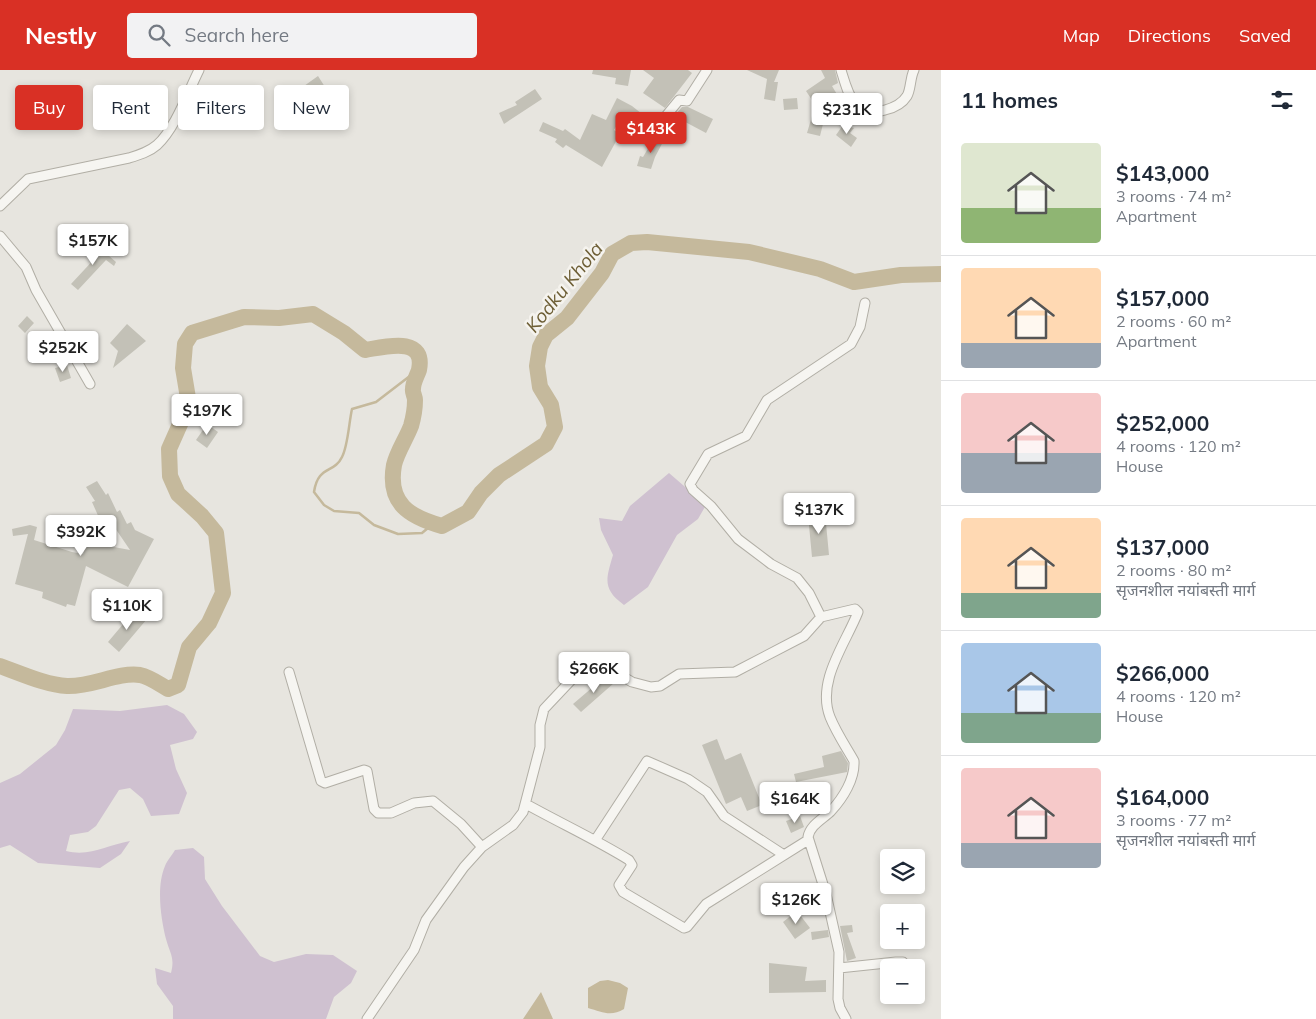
<!DOCTYPE html>
<html lang="en">
<head>
<meta charset="utf-8">
<style>
  :root { --surface:#fff; --page:#f2f2f3; --text:#1f2937; --muted:#747a83; --line:#e0e1e3; --accent:#d93025 }
  body { margin:0; font-family:Mulish,"Noto Sans Devanagari",sans-serif; background:var(--page); color:var(--text); height:100vh; display:flex; flex-direction:column; font-size:19px; white-space:nowrap }
  * { box-sizing:border-box; margin:0 }
  p { font-size:16px; color:var(--muted) }
  .icon { flex:none; width:28px; height:28px; fill:none; stroke:currentColor; stroke-width:2; stroke-linecap:round; stroke-linejoin:round }
  .map { position:relative; flex:1; overflow:hidden }
  .drawer { display:flex; flex-direction:column; background:var(--surface); width:375px }
  .drawer>* { flex:none }
  .hud { position:absolute; left:15px; top:15px; width:475px; height:45px; display:flex; gap:10px }
  .buttons { position:absolute; left:880px; top:779px; display:grid; gap:10px }
  .buttons a { display:grid; place-items:center; width:45px; height:45px; border-radius:5px; background:var(--surface); box-shadow:0 2px 8px #0003; font-size:25px }
  .price { position:absolute; translate:-50% -42px; padding:0 11px; border-radius:5px; background:#fff; color:#222; font-size:16px; line-height:32px; filter:drop-shadow(0 1px 2px #0008) }
  .price::after { content:''; position:absolute; left:50%; top:30px; width:15px; height:11px; margin-left:-8px; background:inherit; clip-path:polygon(0 0,100% 0,50% 100%) }
  .price.selected { background:var(--accent); color:#fff }
  ul { padding:0; list-style:none }
  li { display:flex; align-items:center; gap:15px; height:125px; padding:0 20px }
  li+li { border-top:1px solid var(--line) }
  li span { display:grid; place-items:center; flex:none; width:140px; height:100px; border-radius:5px; color:#555 }
  li>.icon { margin-inline-start:auto }
  span .icon { width:60px; height:60px; fill:#fffc; stroke-width:1 }
  li b { font-size:21px }
  h2 { display:flex; justify-content:space-between; align-items:center; height:60px; padding:0 20px; font-size:21px }
  .chip { padding:0 18px; border-radius:5px; background:var(--surface); box-shadow:0 2px 8px #0003; font-size:18px; line-height:45px }
  .chip.selected { background:var(--accent); color:#fff }
  header { display:flex; align-items:center; gap:30px; box-sizing:border-box; height:70px; padding:0 25px; background:var(--accent); color:#fff }
  header strong { font-size:24px }
  nav { display:flex; gap:28px; margin-inline-start:auto; font-size:18px }
  .search { width:350px; height:45px; background:var(--page); display:flex; align-items:center; gap:12px; box-sizing:border-box; padding:0 18px; border-radius:5px; color:var(--muted); font-size:19px }
  main { display:flex; flex:1; min-height:0 }
  .map>svg:first-child { display:block }
</style>
</head>
<body>
<header>
<strong>Nestly</strong>
<div class="search"><svg class="icon" aria-label="search" viewBox="0 0 24 24"><circle cx="10" cy="10" r="6"/><path d="M15 15l6 6"/></svg>Search here</div>
<nav><a>Map</a><a>Directions</a><a>Saved</a></nav>
</header>
<main>
<div class="map">
<svg width="941" height="949" viewBox="0 0 941 949">
  <rect width="100%" height="100%" fill="#e7e5df"/>
  <!-- green -->
  <path fill="#cfc1d0" d="M 669,403 L 706,435 L 698,449 L 677,465 L 648,517 L 624,535 C 602,519 606,509 613,485 L 601,460 L 599,448 L 622,451 L 630,436 Z
    M 167,635 L 184,644 L 197,662 L 193,669 L 170,675 L 176,699 L 187,723 L 179,744 L 151,746 L 143,729 L 130,718 L 119,720 L 96,756 L 88,762 L 70,765 L 66,781 C 90,787 107,775 130,771 L 121,784 L 100,798 L 38,793 L 10,775 L 0,778 L 0,713 L 20,704 L 56,675 L 65,660 L 73,639 L 120,641 Z
    M 193,778 L 204,787 L 205,809 L 222,836 L 260,886 L 274,892 L 306,884 L 333,885 L 357,901 L 351,913 L 334,927 L 326,949 L 173,949 L 173,936 L 157,914 L 155,898 L 171,903 C 175,887 170,884 166,869 C 161,849 156,817 165,796 C 167,791 172,785 175,780 Z"/>
  <!-- water -->
  <path fill="#c5b99c" d="M 608,910 L 620,913 L 628,918 L 624,939 C 611,947 602,942 588,938 L 588,918 L 600,911 Z
    M 541,922 L 553,949 L 523,949 Z"/>
  <g fill="none" stroke-linecap="round" stroke-linejoin="round">
    <!-- stream -->
    <path stroke="#c5b99c" stroke-width="2.5" d="M 419,299 L 376,332 L 352,339 C 349,352 348,376 342,387 C 334,404 318,395 314,422 L 324,435 L 334,441 L 359,443 L 374,455 L 398,464 L 422,463 L 434,453"/>
    <!-- river -->
    <path stroke="#c5b99c" stroke-width="16" d="M 0,596 C 20,603 46,615 67,616 C 92,617 117,602 140,605 C 150,607 159,614 168,619 L 178,615 L 189,577 L 209,553 L 223,523 L 216,463 L 202,446 L 178,424 L 170,406 L 169,379 L 189,334 L 183,298 L 185,274 L 192,263 L 244,247 L 279,248 L 313,244 L 344,263 L 365,280 C 384,277 426,265 419,300 C 417,306 413,312 413,319 C 412,322 415,326 415,330 C 415,338 413,349 411,356 C 406,369 397,382 394,395 C 387,434 410,447 442,456 L 468,442 L 481,423 L 499,405 L 546,374 L 555,357 L 551,335 L 540,317 L 537,296 L 540,277 L 546,265 L 567,248 L 602,203 L 612,184 L 631,173 L 647,172 L 749,182 L 820,199 L 854,212 L 901,205 L 941,204"/>
  </g>
  <!-- building -->
  <path fill="#c3c1b7" d="M 593,0 L 631,0 L 628,16 L 615,14 L 616,8 L 592,4 Z
    M 643,0 L 688,0 L 692,3 L 665,38 L 643,23 L 654,8 Z
    M 747,0 L 779,0 L 774,12 L 778,12 L 775,31 L 764,29 L 767,9 Z
    M 821,0 L 835,0 L 838,13 L 832,16 L 838,26 L 828,31 L 823,23 L 812,30 L 806,21 L 825,8 Z
    M 318,6 L 325,17 L 310,26 L 304,16 Z
    M 535,19 L 542,29 L 504,54 L 499,43 L 517,35 L 515,32 Z
    M 617,28 L 632,36 L 656,55 L 648,65 L 623,44 L 614,60 L 620,64 L 602,97 L 566,75 L 563,78 L 555,72 L 557,69 L 539,61 L 543,52 L 563,61 L 565,59 L 580,70 L 592,44 L 606,50 Z
    M 797,28 L 798,39 L 784,40 L 783,29 Z
    M 845,32 L 856,43 L 852,48 L 839,41 Z
    M 682,37 L 688,37 L 713,49 L 706,63 L 674,46 Z
    M 812,46 L 824,50 L 820,66 L 807,63 Z
    M 843,55 L 854,58 L 850,63 L 857,68 L 851,77 L 836,65 Z
    M 656,65 L 664,70 L 655,87 L 651,99 L 637,96 L 640,86 L 643,87 Z
    M 92,171 L 116,192 L 114,196 L 106,190 L 78,220 L 71,214 L 98,185 L 88,177 Z
    M 27,246 L 34,253 L 25,263 L 18,256 Z
    M 127,254 L 146,271 L 113,298 L 118,281 L 110,273 Z
    M 67,295 L 71,308 L 60,312 L 55,298 Z
    M 207,354 L 218,362 L 207,378 L 196,370 Z
    M 97,411 L 106,425 L 108,423 L 117,442 L 120,440 L 127,454 L 131,452 L 135,460 L 154,469 L 128,517 L 86,496 L 75,536 L 67,534 L 66,537 L 42,528 L 43,522 L 15,514 L 28,464 L 13,466 L 12,459 L 30,455 L 37,457 L 34,470 L 72,482 L 83,484 L 87,472 L 130,480 L 113,455 L 105,459 L 100,450 L 92,432 L 95,431 L 86,417 Z
    M 825,443 L 829,485 L 812,487 L 808,445 Z
    M 135,540 L 147,549 L 119,582 L 108,572 Z
    M 607,605 L 614,613 L 581,642 L 573,634 Z
    M 717,669 L 725,690 L 741,683 L 762,735 L 747,741 L 741,727 L 726,734 L 702,675 Z
    M 841,681 L 848,693 L 847,702 L 796,712 L 794,704 L 824,697 L 822,686 Z
    M 800,746 L 804,757 L 791,763 L 786,751 Z
    M 797,841 L 810,858 L 795,869 L 783,852 Z
    M 852,855 L 853,862 L 847,863 L 856,888 L 847,891 L 840,856 Z
    M 828,860 L 829,867 L 812,870 L 811,862 Z
    M 769,893 L 807,897 L 805,911 L 826,910 L 826,922 L 769,923 Z"/>
  <g fill="none" stroke-linecap="round" stroke-linejoin="round">
    <!-- street casing -->
    <g stroke="#b1aea5" stroke-width="11">
      <path id="street" d="M 841,0 C 848,23 854,50 885,40 C 893,38 902,34 907,26 C 911,19 910,8 914,0
        M 661,52 L 679,30 L 687,31 L 707,0
        M 0,136 L 28,109 L 129,88 C 139,85 149,82 157,75 C 175,59 188,22 199,0
        M 0,166 L 26,197 L 36,220 L 90,314
        M 289,602 L 321,711 L 325,713 L 364,700 L 367,701 L 374,739 L 378,743 L 391,743 L 414,733 L 433,731 L 461,754 L 482,777
        M 526,734 C 560,753 595,769 629,790 L 632,795 L 619,815 L 623,822 L 684,858 L 687,857 L 706,834 L 808,770
        M 596,769 L 647,691 L 688,709 L 707,722 L 724,746 L 784,785
        M 839,898 L 896,892 L 903,892 L 907,898
        M 367,949 L 414,880 L 426,850 L 464,797 L 482,777 L 513,755 L 523,742 L 540,677 L 540,655 L 544,639 L 577,604 L 591,596 L 601,594 L 632,612 L 651,617 L 660,616 L 679,604 L 735,602 L 804,566 L 821,547
        M 846,949 L 840,938 L 838,929 L 839,882 L 826,824 L 808,767 C 810,755 823,749 831,741 C 843,728 855,709 854,691 C 846,677 836,662 830,647 C 816,611 846,573 858,542 L 855,539 L 821,547 L 809,523 L 797,508 L 771,494 L 738,469 L 711,436 L 693,420 L 690,414 L 708,384 L 746,366 L 767,330 L 851,274 L 860,257 L 865,233"/>
    </g>
    <!-- street -->
    <use href="#street" stroke="#f6f5f1" stroke-width="9"/>
  </g>
  <g text-anchor="middle" dominant-baseline="central" stroke-width="5" stroke-linejoin="round" paint-order="stroke">
    <!-- water labels -->
    <g font-size="19" font-style="italic" fill="#6e5f36" stroke="#f5f3ee">
      <text transform="translate(564 217) rotate(-51)">Kodku Khola</text>
    </g>
  </g>
</svg>
<div class="buttons">
<a><svg class="icon" aria-label="layers" viewBox="0 0 24 24"><path d="M12 4l9 5-9 5-9-5zM3 14l9 5 9-5"/></svg></a>
<a>+</a>
<a>−</a>
</div>
<b class="price" style="left:847px;top:65px">$231K</b>
<b class="price selected" style="left:651px;top:84px">$143K</b>
<b class="price" style="left:93px;top:196px">$157K</b>
<b class="price" style="left:63px;top:303px">$252K</b>
<b class="price" style="left:207px;top:366px">$197K</b>
<b class="price" style="left:819px;top:465px">$137K</b>
<b class="price" style="left:81px;top:487px">$392K</b>
<b class="price" style="left:127px;top:561px">$110K</b>
<b class="price" style="left:594px;top:624px">$266K</b>
<b class="price" style="left:795px;top:754px">$164K</b>
<b class="price" style="left:796px;top:855px">$126K</b>
<div class="hud">
<a class="chip selected">Buy</a>
<a class="chip">Rent</a>
<a class="chip">Filters</a>
<a class="chip">New</a>
</div>
</div>
<section class="drawer">
<h2>11 homes<svg class="icon" aria-label="filters" viewBox="0 0 24 24"><path d="M4 7h16M4 17h16"/><circle cx="9" cy="7" r="2"/><circle cx="15" cy="17" r="2"/></svg></h2>
<ul>
<li><span style="background:linear-gradient(#dfe7d0 65%,#8fb573 0)"><svg class="icon" aria-label="home" viewBox="0 0 24 24"><path d="M3 11l9-7 9 7M6 9v11h12V9"/></svg></span><div><b>$143,000</b><p>3 rooms · 74 m²</p><p>Apartment</p></div></li>
<li><span style="background:linear-gradient(#ffd9b3 75%,#9aa5b1 0)"><svg class="icon" aria-label="home" viewBox="0 0 24 24"><path d="M3 11l9-7 9 7M6 9v11h12V9"/></svg></span><div><b>$157,000</b><p>2 rooms · 60 m²</p><p>Apartment</p></div></li>
<li><span style="background:linear-gradient(#f6c9c9 60%,#9aa5b1 0)"><svg class="icon" aria-label="home" viewBox="0 0 24 24"><path d="M3 11l9-7 9 7M6 9v11h12V9"/></svg></span><div><b>$252,000</b><p>4 rooms · 120 m²</p><p>House</p></div></li>
<li><span style="background:linear-gradient(#ffd9b3 75%,#7fa58c 0)"><svg class="icon" aria-label="home" viewBox="0 0 24 24"><path d="M3 11l9-7 9 7M6 9v11h12V9"/></svg></span><div><b>$137,000</b><p>2 rooms · 80 m²</p><p>सृजनशील नयांबस्ती मार्ग</p></div></li>
<li><span style="background:linear-gradient(#a9c7e8 70%,#7fa58c 0)"><svg class="icon" aria-label="home" viewBox="0 0 24 24"><path d="M3 11l9-7 9 7M6 9v11h12V9"/></svg></span><div><b>$266,000</b><p>4 rooms · 120 m²</p><p>House</p></div></li>
<li><span style="background:linear-gradient(#f6c9c9 75%,#9aa5b1 0)"><svg class="icon" aria-label="home" viewBox="0 0 24 24"><path d="M3 11l9-7 9 7M6 9v11h12V9"/></svg></span><div><b>$164,000</b><p>3 rooms · 77 m²</p><p>सृजनशील नयांबस्ती मार्ग</p></div></li>
</ul>
</section>
</main>
</body>
</html>
